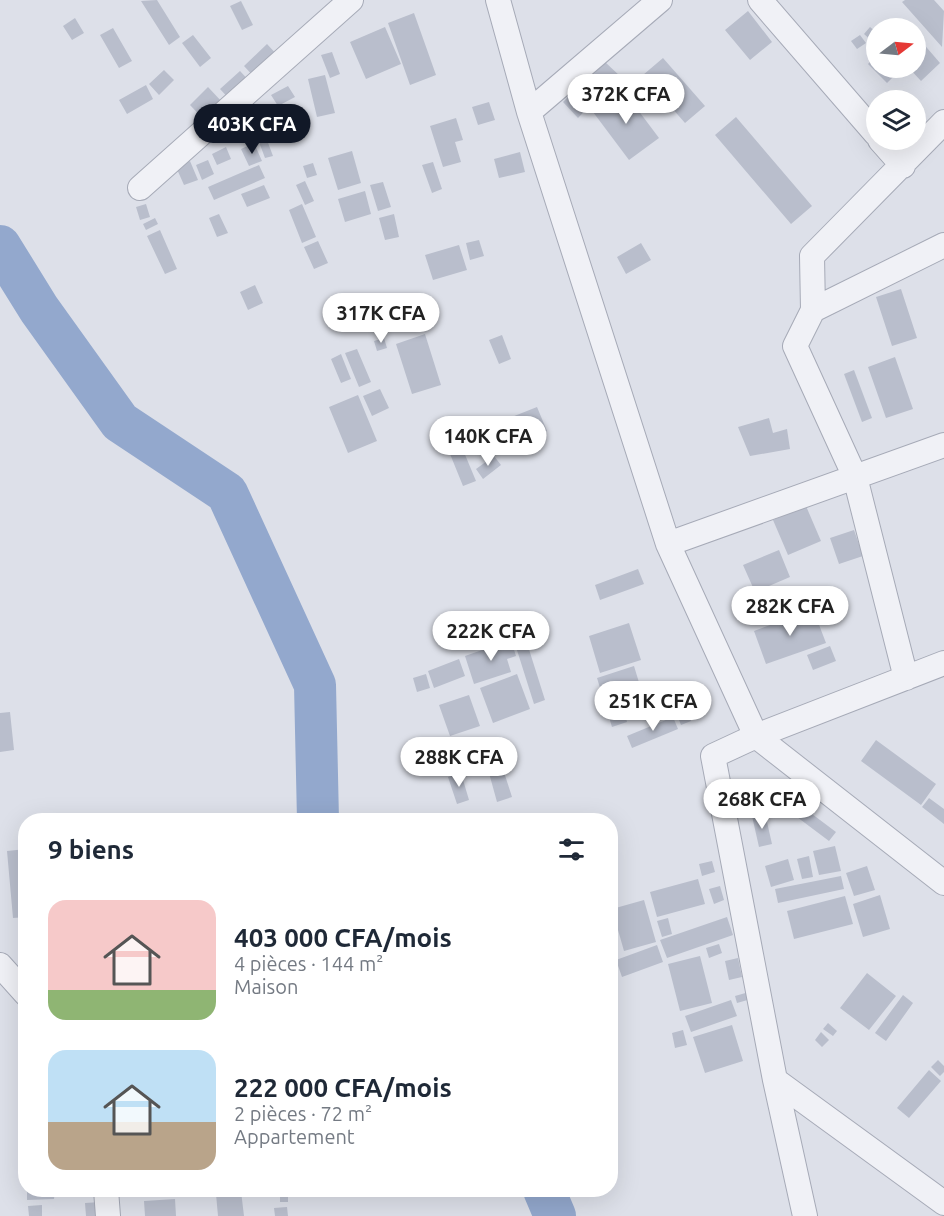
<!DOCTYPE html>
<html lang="fr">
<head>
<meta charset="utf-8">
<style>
  :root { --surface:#fff; --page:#f2f2f3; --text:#1f2937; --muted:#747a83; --accent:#111827 }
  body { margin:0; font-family:Ubuntu,sans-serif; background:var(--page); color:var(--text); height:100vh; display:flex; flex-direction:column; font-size:22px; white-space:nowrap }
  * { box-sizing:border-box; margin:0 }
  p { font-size:20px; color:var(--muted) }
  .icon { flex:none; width:33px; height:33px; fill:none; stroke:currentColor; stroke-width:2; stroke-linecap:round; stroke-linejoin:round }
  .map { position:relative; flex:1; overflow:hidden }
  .panel { position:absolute; left:18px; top:813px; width:600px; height:384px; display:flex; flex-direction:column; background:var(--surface); border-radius:24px; box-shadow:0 6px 24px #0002 }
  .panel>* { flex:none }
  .needle { width:39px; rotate:74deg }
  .tools { position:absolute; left:866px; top:18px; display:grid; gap:12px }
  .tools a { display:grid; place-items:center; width:60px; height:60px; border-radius:50%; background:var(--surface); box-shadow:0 6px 24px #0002; font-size:30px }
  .price { position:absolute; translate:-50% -51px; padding:0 14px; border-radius:21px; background:#fff; color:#222; font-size:20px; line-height:39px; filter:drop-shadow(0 2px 3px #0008) }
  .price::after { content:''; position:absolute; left:50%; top:36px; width:18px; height:14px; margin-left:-9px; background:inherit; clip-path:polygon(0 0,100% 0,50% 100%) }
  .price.current { background:var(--accent); color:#fff }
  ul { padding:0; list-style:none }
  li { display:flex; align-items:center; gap:18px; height:150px; padding:0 30px }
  li span { display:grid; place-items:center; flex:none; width:168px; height:120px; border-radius:18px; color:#555 }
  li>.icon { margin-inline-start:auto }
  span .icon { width:72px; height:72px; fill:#fffc; stroke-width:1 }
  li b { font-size:26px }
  h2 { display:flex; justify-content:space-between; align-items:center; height:72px; padding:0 30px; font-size:26px }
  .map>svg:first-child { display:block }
</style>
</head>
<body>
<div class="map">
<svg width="944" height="1216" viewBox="0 0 944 1216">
  <rect width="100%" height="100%" fill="#dde0e9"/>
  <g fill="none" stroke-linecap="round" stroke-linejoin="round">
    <!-- river -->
    <path stroke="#93a8cd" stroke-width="42" d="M 0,246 L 39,309 L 120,422 L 227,493 L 315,685 L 318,820
      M 544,1190 L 555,1216"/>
  </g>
  <!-- building -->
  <path fill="#b9becc" d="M 157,0 L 180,37 L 169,45 L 141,1 Z
    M 905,0 L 934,0 L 944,11 L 942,47 L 902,2 Z
    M 241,1 L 253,25 L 242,30 L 230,6 Z
    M 748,11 L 772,42 L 750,60 L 725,30 Z
    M 414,13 L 436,75 L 410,85 L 388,23 Z
    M 75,18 L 84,33 L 72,40 L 63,26 Z
    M 385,27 L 401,64 L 366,79 L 350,42 Z
    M 870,27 L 876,32 L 874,43 L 864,34 Z
    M 113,28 L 132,61 L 119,68 L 100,35 Z
    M 915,34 L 940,63 L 921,81 L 909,68 L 915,68 Z
    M 193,35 L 211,58 L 200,67 L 182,43 Z
    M 860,35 L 866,43 L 857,49 L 851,41 Z
    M 267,44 L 280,58 L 257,80 L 244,66 Z
    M 332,52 L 340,74 L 330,78 L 321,55 Z
    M 876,56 L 876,68 L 890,68 L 896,74 L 887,83 L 868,64 Z
    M 663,58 L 705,106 L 685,123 L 643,75 Z
    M 605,62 L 621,77 L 605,94 L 589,79 Z
    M 164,70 L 174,80 L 159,95 L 149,84 Z
    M 240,71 L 253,85 L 233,103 L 220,89 Z
    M 325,75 L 335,113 L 317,117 L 308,79 Z
    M 146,85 L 153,99 L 127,114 L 119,100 Z
    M 580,85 L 595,100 L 578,118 L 563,102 Z
    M 288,86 L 295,97 L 278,106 L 271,95 Z
    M 208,87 L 223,103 L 205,121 L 190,105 Z
    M 623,90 L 659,138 L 629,160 L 593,112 Z
    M 489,102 L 495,120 L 478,125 L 472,107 Z
    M 736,117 L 812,206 L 791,224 L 715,135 Z
    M 456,118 L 463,140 L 455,142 L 461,162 L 443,167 L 430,126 Z
    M 244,123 L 252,138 L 244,141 L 237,126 Z
    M 264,132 L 273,156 L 265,158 L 256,134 Z
    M 254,143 L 262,161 L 249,166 L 241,149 Z
    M 226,147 L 231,159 L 217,165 L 212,154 Z
    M 352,151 L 361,183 L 338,190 L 328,158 Z
    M 520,152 L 525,172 L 499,178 L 494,159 Z
    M 208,160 L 214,174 L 202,180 L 196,165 Z
    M 190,161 L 198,180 L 184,185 L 176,167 Z
    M 433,162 L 442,189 L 432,193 L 422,165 Z
    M 313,163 L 317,175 L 307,178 L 303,166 Z
    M 259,165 L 265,178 L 214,200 L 208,187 Z
    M 305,181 L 314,201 L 305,205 L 296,185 Z
    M 383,182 L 391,207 L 378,211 L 370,185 Z
    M 264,185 L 270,198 L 247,207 L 241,194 Z
    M 365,191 L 371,214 L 345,222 L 338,199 Z
    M 146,204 L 150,217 L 140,220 L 136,207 Z
    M 302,204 L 316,237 L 302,243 L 289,210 Z
    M 219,214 L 228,233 L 217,237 L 209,218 Z
    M 394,214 L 399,237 L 385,240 L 379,218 Z
    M 155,218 L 158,224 L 146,230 L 143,224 Z
    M 160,230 L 177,269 L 165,274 L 147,236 Z
    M 479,240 L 484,256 L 470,260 L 466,243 Z
    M 318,241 L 328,263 L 314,269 L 304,247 Z
    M 641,243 L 651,260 L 626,274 L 617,257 Z
    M 459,245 L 467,270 L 433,280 L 425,255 Z
    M 255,285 L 263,303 L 248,310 L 240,292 Z
    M 901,289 L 917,338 L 892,346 L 876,297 Z
    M 425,334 L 441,385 L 412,394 L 396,344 Z
    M 502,335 L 511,359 L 499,364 L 489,340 Z
    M 384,338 L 387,348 L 377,351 L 374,341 Z
    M 357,349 L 371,382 L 359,387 L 345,353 Z
    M 341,354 L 351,379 L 341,383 L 331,359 Z
    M 895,357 L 913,409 L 886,418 L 868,367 Z
    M 854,370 L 872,418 L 862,422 L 844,374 Z
    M 380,389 L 389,408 L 372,416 L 363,396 Z
    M 358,395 L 377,441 L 348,453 L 329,407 Z
    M 537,407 L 547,431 L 512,445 L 502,421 Z
    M 769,418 L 773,433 L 787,429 L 790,449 L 750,456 L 738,427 Z
    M 461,445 L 476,481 L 463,486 L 448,449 Z
    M 494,456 L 501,465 L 483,479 L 476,469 Z
    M 806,506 L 821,541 L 788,555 L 773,520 Z
    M 854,530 L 863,556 L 839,564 L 830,538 Z
    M 779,550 L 790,577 L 755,592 L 743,565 Z
    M 638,569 L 644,584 L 600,600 L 595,585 Z
    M 813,609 L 826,643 L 766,664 L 754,631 Z
    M 629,623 L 641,660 L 600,673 L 589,636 Z
    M 511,640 L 516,656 L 507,659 L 511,672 L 474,684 L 465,656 Z
    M 527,643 L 545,700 L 534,704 L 516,647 Z
    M 830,646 L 836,661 L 813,670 L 807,655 Z
    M 459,659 L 465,676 L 434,688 L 428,671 Z
    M 634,666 L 641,689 L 630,692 L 635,707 L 624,710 L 627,722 L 612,727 L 597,678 Z
    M 426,674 L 430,688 L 417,692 L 413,678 Z
    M 517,674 L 530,709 L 493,723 L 480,688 Z
    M 469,695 L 480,726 L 450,736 L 439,705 Z
    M 685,703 L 691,721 L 681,725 L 674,707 Z
    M 10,712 L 14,750 L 0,752 L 0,713 Z
    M 673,717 L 678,729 L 632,748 L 627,736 Z
    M 876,740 L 936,784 L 921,805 L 861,761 Z
    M 503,769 L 512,797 L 497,802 L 489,773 Z
    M 461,773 L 469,800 L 457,804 L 448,777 Z
    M 788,796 L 836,832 L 829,841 L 781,805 Z
    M 929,798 L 944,809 L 944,824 L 922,807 Z
    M 765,813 L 772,844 L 759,847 L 752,816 Z
    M 835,846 L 841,871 L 819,875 L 813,851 Z
    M 26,849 L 26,917 L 13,918 L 7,851 Z
    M 809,856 L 813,877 L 802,879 L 797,859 Z
    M 788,859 L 794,880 L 771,887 L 765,866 Z
    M 712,861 L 715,872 L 702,876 L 699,864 Z
    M 867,866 L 875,890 L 854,896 L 846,873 Z
    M 841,876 L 844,889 L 778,903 L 775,889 Z
    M 698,879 L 705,904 L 657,917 L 650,892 Z
    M 720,886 L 724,900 L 714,904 L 709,889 Z
    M 880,895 L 890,929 L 863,937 L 853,904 Z
    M 845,896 L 853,924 L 794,939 L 787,911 Z
    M 644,900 L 656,942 L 624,951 L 612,909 Z
    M 727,917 L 733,935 L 667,958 L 660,940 Z
    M 668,918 L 672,934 L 662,937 L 657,921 Z
    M 719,944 L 722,953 L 709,958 L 706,948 Z
    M 657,945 L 663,962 L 622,977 L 616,960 Z
    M 700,956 L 712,1003 L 680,1011 L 668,964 Z
    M 738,958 L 742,977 L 729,980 L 725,961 Z
    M 867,973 L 896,996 L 869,1030 L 840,1008 Z
    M 749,992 L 751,999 L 737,1003 L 735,996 Z
    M 903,995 L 913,1003 L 886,1041 L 875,1033 Z
    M 731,1000 L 737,1016 L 691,1032 L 685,1016 Z
    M 828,1023 L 837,1031 L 833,1036 L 823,1029 Z
    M 732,1025 L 743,1061 L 705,1073 L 693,1037 Z
    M 683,1030 L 687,1045 L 675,1048 L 672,1033 Z
    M 821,1032 L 829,1040 L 822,1047 L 815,1040 Z
    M 938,1060 L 944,1066 L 944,1072 L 940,1076 L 931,1067 Z
    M 929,1070 L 941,1081 L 909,1118 L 897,1108 Z
    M 27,1190 L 55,1190 L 54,1199 L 27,1200 Z
    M 280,1190 L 288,1190 L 288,1202 L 280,1202 Z
    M 241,1191 L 244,1216 L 218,1216 L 216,1194 Z
    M 175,1199 L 176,1216 L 145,1216 L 144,1201 Z
    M 101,1202 L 102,1216 L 86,1216 L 85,1203 Z
    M 42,1205 L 42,1216 L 29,1216 L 28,1206 Z
    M 287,1207 L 288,1216 L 275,1216 L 274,1208 Z"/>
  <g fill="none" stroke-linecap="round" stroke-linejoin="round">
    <!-- minor casing -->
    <g stroke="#a6aab7" stroke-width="26">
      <path id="minor" d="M 498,0 L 529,112 L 668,544 L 756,736 L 944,883
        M 760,0 L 876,134
        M 529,112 L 660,0
        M 880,140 L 903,166
        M 140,188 L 351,0
        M 813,310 L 944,245
        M 668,544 L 944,445
        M 906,678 L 855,477 L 795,346 L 813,310 L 812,256 L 944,122
        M 0,965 L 26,994
        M 775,1080 L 944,1203
        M 106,1190 L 108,1216
        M 805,1216 L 775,1080 L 713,756 L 756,736 L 944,663"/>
    </g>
    <!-- minor -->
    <use href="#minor" stroke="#f0f1f6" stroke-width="24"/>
  </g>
</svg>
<div class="tools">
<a><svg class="needle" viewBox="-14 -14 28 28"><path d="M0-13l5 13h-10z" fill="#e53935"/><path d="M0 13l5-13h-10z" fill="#747a83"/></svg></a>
<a><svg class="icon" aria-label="layers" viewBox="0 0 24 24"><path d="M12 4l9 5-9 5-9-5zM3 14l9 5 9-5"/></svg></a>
</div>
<b class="price" style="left:626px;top:125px">372K CFA</b>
<b class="price current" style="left:252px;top:155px">403K CFA</b>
<b class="price" style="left:381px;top:344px">317K CFA</b>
<b class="price" style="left:488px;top:467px">140K CFA</b>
<b class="price" style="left:790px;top:637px">282K CFA</b>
<b class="price" style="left:491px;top:662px">222K CFA</b>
<b class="price" style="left:653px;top:732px">251K CFA</b>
<b class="price" style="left:459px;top:788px">288K CFA</b>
<b class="price" style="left:762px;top:830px">268K CFA</b>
<section class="panel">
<h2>9 biens<svg class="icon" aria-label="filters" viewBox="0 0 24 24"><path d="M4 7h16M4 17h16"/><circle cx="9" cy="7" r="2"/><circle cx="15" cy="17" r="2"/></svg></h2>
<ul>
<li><span style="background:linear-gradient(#f6c9c9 75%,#8fb573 0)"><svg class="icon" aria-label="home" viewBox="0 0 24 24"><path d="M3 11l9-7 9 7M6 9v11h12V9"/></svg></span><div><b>403 000 CFA/mois</b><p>4 pièces · 144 m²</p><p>Maison</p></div></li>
<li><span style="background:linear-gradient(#bfe0f5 60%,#b9a48a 0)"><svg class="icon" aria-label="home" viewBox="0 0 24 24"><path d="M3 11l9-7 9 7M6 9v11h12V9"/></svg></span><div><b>222 000 CFA/mois</b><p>2 pièces · 72 m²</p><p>Appartement</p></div></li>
</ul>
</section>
</div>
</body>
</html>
